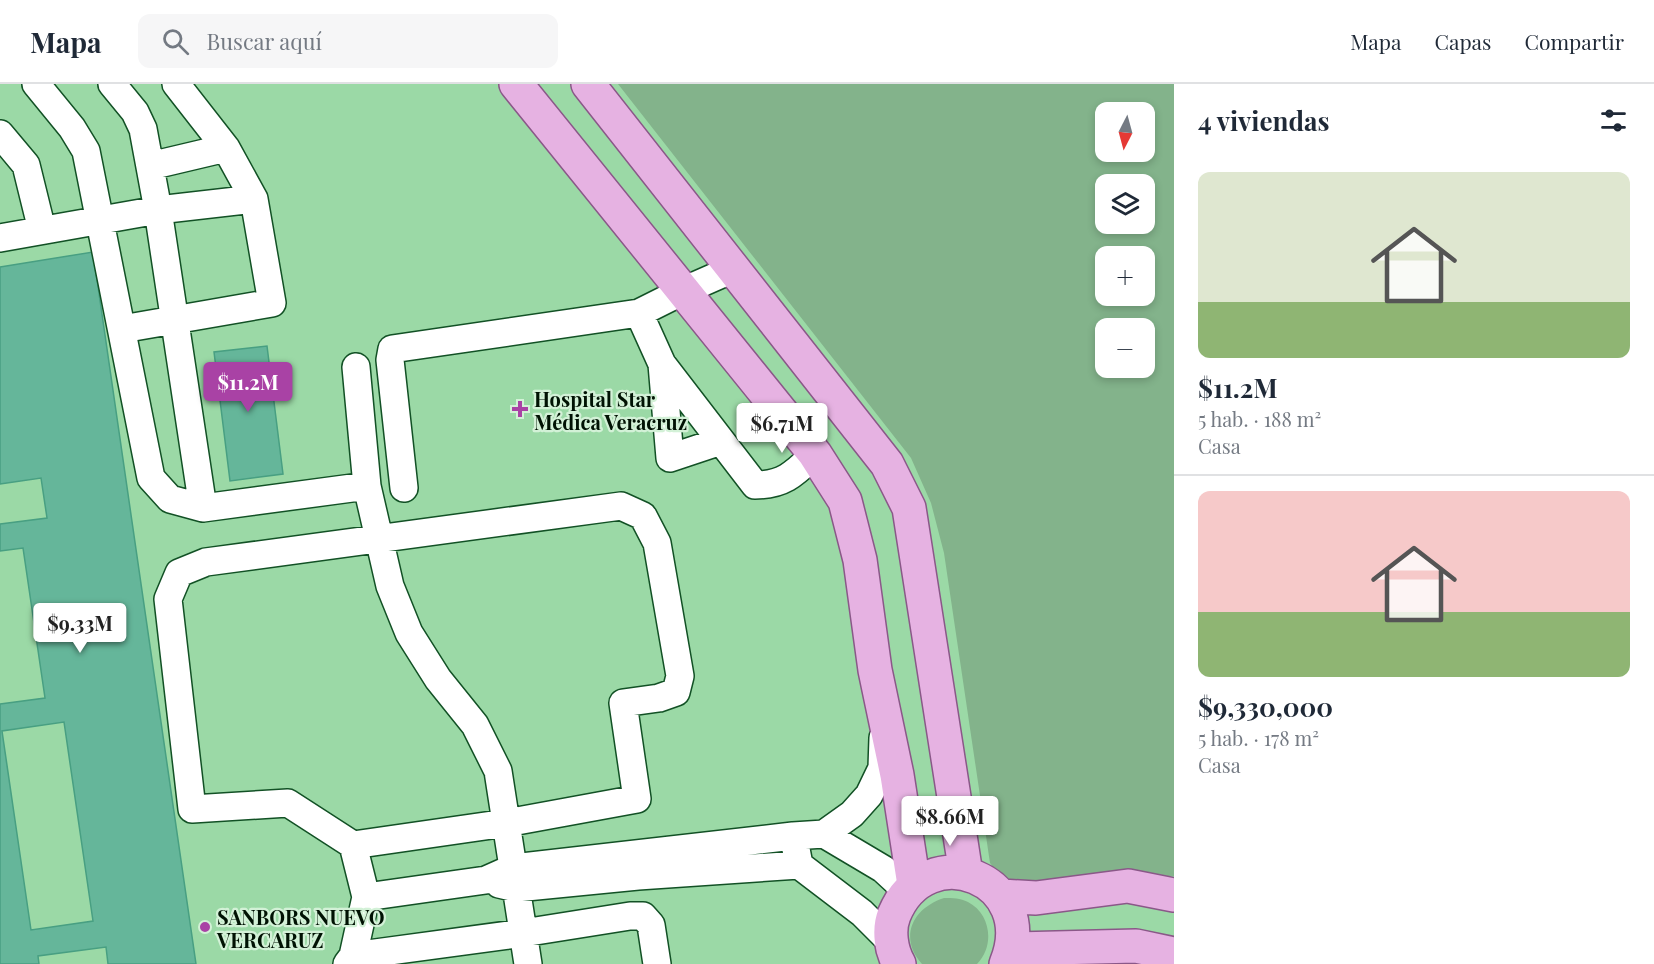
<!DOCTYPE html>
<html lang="es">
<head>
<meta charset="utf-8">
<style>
  :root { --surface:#fff; --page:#f6f6f7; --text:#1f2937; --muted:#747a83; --line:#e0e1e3; --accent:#a942a5 }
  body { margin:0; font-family:"Playfair Display",serif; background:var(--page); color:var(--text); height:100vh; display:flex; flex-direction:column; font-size:22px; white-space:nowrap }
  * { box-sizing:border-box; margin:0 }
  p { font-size:20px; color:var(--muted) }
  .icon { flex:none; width:33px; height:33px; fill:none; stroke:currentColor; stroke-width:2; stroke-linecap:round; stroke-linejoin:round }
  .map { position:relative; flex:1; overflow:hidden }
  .panel { display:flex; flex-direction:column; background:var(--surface); width:480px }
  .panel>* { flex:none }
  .needle { width:39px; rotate:186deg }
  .fabs { position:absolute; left:1095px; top:18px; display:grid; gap:12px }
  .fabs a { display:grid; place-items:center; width:60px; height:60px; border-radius:12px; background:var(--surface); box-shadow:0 3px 9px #0003; font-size:30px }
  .price { position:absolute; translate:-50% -51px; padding:0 14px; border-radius:6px; background:#fff; color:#222; font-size:20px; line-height:39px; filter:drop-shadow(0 2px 3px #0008) }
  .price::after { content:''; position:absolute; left:50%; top:36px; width:18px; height:14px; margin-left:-9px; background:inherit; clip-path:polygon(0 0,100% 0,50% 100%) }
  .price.on { background:var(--accent); color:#fff }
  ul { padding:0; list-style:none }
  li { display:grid; align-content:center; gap:12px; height:318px; padding:0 24px }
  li+li { border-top:2px solid var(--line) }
  li span { display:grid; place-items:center; height:186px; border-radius:12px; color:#555 }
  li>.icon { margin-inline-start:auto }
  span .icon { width:108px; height:108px; fill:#fffc; stroke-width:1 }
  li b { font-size:26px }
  h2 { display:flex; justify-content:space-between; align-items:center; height:72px; padding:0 24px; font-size:26px }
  header { display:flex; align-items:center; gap:36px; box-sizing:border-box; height:84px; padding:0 30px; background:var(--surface); border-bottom:2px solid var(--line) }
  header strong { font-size:28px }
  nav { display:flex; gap:33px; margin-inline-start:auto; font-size:21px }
  .search { width:420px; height:54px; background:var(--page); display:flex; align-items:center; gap:15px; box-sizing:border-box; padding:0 21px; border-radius:12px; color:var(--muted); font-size:22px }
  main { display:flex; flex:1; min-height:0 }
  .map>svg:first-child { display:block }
</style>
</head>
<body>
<header>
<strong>Mapa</strong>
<div class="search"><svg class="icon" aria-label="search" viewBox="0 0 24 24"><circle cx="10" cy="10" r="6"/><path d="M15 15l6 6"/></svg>Buscar aquí</div>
<nav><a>Mapa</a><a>Capas</a><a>Compartir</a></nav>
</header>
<main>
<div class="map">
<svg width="1174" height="880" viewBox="0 0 1174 880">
  <rect width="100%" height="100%" fill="#9bd9a6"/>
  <!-- green -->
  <path fill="#83b38b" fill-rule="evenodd" d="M 618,0 L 1174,0 L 1174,792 L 1107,792 L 1031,806 L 1006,799 L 990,779 L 944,469 L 931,419 L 911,374 ZM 1106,28 L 1144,28 L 1144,68 L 1106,68 ZM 1106,100 L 1144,100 L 1144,140 L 1106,140 ZM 1106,172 L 1144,172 L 1144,212 L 1106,212 ZM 1106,244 L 1144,244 L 1144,284 L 1106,284 Z
    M 944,814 C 953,814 960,814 968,818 C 991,830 995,862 977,880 L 922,880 C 898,853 913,824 944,814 Z"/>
  <!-- building -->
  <path fill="#65b69a" stroke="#489f82" stroke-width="1.5" fill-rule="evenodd" d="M 93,168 L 196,880 L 108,880 L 106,863 L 38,872 L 39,880 L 0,880 L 0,620 L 45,614 L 23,464 L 0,467 L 0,440 L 47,434 L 41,394 L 0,400 L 0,183 ZM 64,638 L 93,837 L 31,846 L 2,647 Z
    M 267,262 L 283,390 L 230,397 L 214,268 Z"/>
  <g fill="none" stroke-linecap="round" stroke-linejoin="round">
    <!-- minor casing -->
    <g stroke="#125125" stroke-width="30">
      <path id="minor" d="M 36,0 L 72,44 L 86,67 L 151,394 L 170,415 L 203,424 L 367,402 L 390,502 L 409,549 L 438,595 L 475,641 L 498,687 L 528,880
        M 112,0 L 135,28 L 143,45 L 158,126 L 203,424
        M 0,50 L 26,81 L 42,146
        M 150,82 L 226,64
        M 0,154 L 158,126 L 254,115
        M 639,229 L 662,280 L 670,374 L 721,357
        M 122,245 L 272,219 L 254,115 L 226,64 L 176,0
        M 662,280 L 755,401 C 784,401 795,389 815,370
        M 356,283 L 367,402
        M 404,404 L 390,276 L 392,265 L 639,229 L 683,207 L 733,185
        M 824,750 L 852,730 L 869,711 L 882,684 L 883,654
        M 796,765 L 799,781 L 862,829 L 891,858
        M 499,800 L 516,804 L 638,792 L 799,781
        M 366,813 L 486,796 L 513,784 L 793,752 L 824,750 L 883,785 L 908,808
        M 353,872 L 523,849 L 630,832 L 643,832 L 651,841 L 657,880
        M 347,880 L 353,872 L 366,813 L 353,761 L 288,719 L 192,725 L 168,515 L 179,489 L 206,478 L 621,422 L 643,432 L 657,459 L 680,592 L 676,608 L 659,614 L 623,619 L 637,715 L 506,739 L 353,761"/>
    </g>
    <!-- major casing -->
    <g stroke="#8a5888" stroke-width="36">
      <path id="major" d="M 516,0 L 815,370 L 845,417 L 860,476 L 875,586 L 897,691 L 914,801
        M 588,0 L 887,380 L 909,424 L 966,790
        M 1001,812 L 1036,814 L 1128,802 L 1174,811
        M 1012,865 L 1136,862 L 1174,870
        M 899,880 C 891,866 888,846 894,831 C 927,750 1041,795 1006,880"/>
    </g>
    <!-- minor -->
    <use href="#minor" stroke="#fff" stroke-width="27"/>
    <!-- major -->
    <use href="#major" stroke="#e6b2e2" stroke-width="33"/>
  </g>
  <!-- markers -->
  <g fill="#a942a5" stroke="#d3f1d7" stroke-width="2">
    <path d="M517 316h6v6h6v6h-6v6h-6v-6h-6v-6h6z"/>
    <circle cx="205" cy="843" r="6"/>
  </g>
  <g text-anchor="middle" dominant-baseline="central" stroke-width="4.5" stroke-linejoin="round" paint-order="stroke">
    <!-- poi labels -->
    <g font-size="20" font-weight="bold" fill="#001203" stroke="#d3f1d7" text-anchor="start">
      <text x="534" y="314">Hospital Star<tspan x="534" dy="23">Médica Veracruz</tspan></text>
      <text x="217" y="832">SANBORS NUEVO<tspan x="217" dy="23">VERCARUZ</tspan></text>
    </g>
  </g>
</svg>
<div class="fabs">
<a><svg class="needle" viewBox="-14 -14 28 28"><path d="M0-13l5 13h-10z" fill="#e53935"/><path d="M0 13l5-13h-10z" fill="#747a83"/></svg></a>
<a><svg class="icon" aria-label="layers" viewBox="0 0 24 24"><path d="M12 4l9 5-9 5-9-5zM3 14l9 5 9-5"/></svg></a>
<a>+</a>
<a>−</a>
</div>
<b class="price on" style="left:248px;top:329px">$11.2M</b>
<b class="price" style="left:782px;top:370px">$6.71M</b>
<b class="price" style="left:80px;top:570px">$9.33M</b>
<b class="price" style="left:950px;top:763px">$8.66M</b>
</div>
<section class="panel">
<h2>4 viviendas<svg class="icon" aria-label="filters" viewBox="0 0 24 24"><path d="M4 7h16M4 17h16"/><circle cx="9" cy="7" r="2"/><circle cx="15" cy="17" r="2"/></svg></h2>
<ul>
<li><span style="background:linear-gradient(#dfe7d0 70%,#8fb573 0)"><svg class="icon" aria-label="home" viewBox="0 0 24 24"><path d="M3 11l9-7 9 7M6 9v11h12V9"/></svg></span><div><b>$11.2M</b><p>5 hab. · 188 m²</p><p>Casa</p></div></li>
<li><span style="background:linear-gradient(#f6c9c9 65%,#8fb573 0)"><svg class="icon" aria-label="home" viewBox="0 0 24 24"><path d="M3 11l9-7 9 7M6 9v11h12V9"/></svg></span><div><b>$9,330,000</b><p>5 hab. · 178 m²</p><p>Casa</p></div></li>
</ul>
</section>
</main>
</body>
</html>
